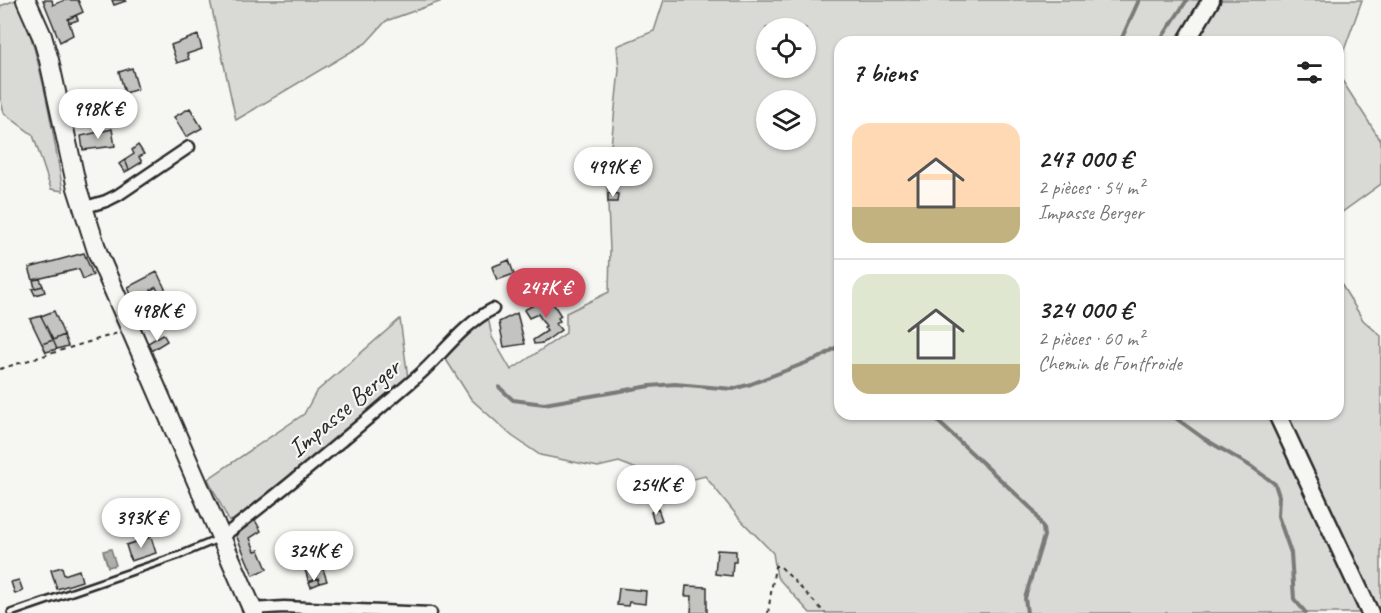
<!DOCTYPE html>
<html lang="fr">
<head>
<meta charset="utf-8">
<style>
  :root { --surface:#fff; --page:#f2f2f2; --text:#222; --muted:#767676; --line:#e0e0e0; --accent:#d1495b }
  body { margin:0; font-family:Caveat,sans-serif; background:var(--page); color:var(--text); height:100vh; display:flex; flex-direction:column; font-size:22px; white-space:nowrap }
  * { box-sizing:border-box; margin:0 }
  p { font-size:20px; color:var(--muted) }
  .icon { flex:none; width:33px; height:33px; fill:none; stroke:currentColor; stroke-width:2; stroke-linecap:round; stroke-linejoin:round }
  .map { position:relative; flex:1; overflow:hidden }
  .panel { position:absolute; left:834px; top:36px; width:510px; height:384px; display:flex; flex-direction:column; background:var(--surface); border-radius:18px; box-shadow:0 2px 4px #0004 }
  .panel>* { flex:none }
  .buttons { position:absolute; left:756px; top:18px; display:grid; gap:12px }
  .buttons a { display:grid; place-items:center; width:60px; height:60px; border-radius:50%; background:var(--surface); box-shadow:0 2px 4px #0004; font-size:30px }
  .price { position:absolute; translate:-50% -51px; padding:0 14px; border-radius:21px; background:#fff; color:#222; font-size:20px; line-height:39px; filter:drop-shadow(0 2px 3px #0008) }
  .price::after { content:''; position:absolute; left:50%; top:36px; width:18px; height:14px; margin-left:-9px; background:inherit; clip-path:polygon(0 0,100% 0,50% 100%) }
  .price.selected { background:var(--accent); color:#fff }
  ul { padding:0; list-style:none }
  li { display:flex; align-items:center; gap:18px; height:150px; padding:0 18px }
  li+li { border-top:2px solid var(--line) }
  li span { display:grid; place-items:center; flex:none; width:168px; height:120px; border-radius:18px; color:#555 }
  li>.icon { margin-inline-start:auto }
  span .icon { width:72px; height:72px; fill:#fffc; stroke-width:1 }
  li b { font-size:26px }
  h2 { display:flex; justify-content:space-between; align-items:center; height:72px; padding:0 18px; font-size:26px }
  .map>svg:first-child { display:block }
</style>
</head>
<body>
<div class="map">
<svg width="1381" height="613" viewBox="0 0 1381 613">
  <rect width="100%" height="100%" fill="#f6f6f2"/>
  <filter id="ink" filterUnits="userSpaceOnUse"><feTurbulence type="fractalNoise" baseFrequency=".0167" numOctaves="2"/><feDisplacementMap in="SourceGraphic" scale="12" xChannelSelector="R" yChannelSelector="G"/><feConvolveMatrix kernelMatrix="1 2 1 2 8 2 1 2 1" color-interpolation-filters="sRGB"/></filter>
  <g filter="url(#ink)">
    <!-- green -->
    <path fill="#d9d9d5" stroke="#828280" stroke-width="1.5" fill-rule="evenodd" d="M 16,0 C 23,9 26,23 30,34 C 46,86 54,138 63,191 L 51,189 L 33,135 L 4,113 L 0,97 L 0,6 Z
      M 210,0 L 445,0 L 386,21 L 366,43 L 236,120 Z
      M 664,0 L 1203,0 L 1178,42 L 840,42 L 840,414 L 1269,414 L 1361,613 L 810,613 L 777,577 L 773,553 L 739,518 L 705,476 L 675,484 L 619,462 L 598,467 L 540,455 L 512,436 L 471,399 L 445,358 L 476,325 L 488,317 L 492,337 L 511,370 L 566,333 L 566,313 L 609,292 L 610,249 L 607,184 L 619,70 L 617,46 L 654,31 ZM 766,28 L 806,28 L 806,68 L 766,68 ZM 766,100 L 806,100 L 806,140 L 766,140 Z
      M 1217,0 L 1362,0 L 1338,67 L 1338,42 L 1193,42 Z
      M 1338,74 L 1381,141 L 1381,184 L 1338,215 Z
      M 1338,279 L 1363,320 L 1381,336 L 1381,613 L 1378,613 L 1284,414 L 1338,414 Z
      M 400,319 L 408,378 L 268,496 L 236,520 L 229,521 L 208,479 L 304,414 L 316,392 Z"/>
    <!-- water -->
    <path fill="#aeaeab" stroke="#7a7a78" stroke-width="1.5" d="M 111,549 L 116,565 L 108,567 L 103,551 Z"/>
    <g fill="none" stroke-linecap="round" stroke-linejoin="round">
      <!-- stream -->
      <path stroke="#7a7a78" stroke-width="4" d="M 1120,42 L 1139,0
        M 1159,42 L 1187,0
        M 499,387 L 513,400 L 544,404 L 650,386 L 675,384 L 733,389 L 751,384 L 821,357 L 840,345
        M 930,414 L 1034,511 L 1043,528 L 1044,536 L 1025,598 L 1027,613
        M 1170,414 L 1203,438 L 1252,467 L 1275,484 L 1279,496 L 1278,516 L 1291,553 L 1294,599 L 1306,613"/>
    </g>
    <!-- building -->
    <path fill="#c3c3c0" stroke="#2b2b2b" stroke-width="1.5" d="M 43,0 L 52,0 L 53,5 L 65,0 L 78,0 L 83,12 L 68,19 L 73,35 L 60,42 Z
      M 112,0 L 125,0 L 126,1 L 114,5 Z
      M 76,15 L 78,20 L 69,23 L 68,19 Z
      M 198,35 L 202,49 L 187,54 L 189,59 L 177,63 L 171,45 Z
      M 132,68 L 138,89 L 125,93 L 119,72 Z
      M 190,108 L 202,128 L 186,137 L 174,117 Z
      M 112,129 L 115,146 L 83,150 L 81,136 Z
      M 138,145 L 144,154 L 139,157 L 142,162 L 129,170 L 125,160 L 134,154 L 132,150 Z
      M 125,160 L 129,170 L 125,172 L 119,164 Z
      M 608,193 L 618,194 L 617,202 L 608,202 Z
      M 84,253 L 93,275 L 83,279 L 79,269 L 33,280 L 29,268 Z
      M 509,260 L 514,274 L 497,280 L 492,267 Z
      M 157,272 L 169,297 L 162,300 L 156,287 L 151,290 L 157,304 L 152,307 L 151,304 L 137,310 L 128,287 Z
      M 40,279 L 43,286 L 35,288 L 33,280 Z
      M 43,286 L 45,292 L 35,295 L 32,289 Z
      M 549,297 L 561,316 L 558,318 L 560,321 L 556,324 L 561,330 L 543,343 L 534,344 L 533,340 L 547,331 L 544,327 L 546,326 L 538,314 L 529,318 L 524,310 Z
      M 54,311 L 64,335 L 53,340 L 41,316 Z
      M 517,313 L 525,344 L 504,347 L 499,322 Z
      M 41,316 L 53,340 L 42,344 L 30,319 Z
      M 163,334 L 167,341 L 151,351 L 148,343 Z
      M 64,335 L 68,346 L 57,349 L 53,340 Z
      M 53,340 L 57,349 L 46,352 L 42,344 Z
      M 658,509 L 662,520 L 654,523 L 651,512 Z
      M 255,520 L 261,531 L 250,538 L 255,551 L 259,550 L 267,569 L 253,575 L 236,535 Z
      M 151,537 L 156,553 L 131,561 L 126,545 Z
      M 315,540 L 319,549 L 322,548 L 328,564 L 322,566 L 327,581 L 320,583 L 318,578 L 309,582 L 304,567 L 312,564 L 304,545 Z
      M 717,550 L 736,551 L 736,562 L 733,562 L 732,576 L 715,574 Z
      M 308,554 L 312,564 L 307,566 L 304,557 Z
      M 62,567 L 64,575 L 79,570 L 82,581 L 57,589 L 51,570 Z
      M 318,578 L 320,583 L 311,587 L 309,582 Z
      M 19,580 L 23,591 L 15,594 L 11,582 Z
      M 686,586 L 707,587 L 707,613 L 691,613 L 692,596 L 685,596 Z
      M 619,588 L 646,591 L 645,604 L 629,602 L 628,606 L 617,605 Z"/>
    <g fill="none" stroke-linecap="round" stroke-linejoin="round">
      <!-- lane casing -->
      <g stroke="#2b2b2b" stroke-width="10">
        <path id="lane" d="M 11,613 L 180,555 L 218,539"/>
      </g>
      <!-- street casing -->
      <g stroke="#2b2b2b" stroke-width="15">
        <path id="street" d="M 82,208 L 106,201 L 118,195 L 189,147
          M 221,538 C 289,486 354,431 418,376 C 443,354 463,324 493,309
          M 252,609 L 284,607 L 431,613"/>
      </g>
      <!-- secondary casing -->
      <g stroke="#2b2b2b" stroke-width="21">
        <path id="secondary" d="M 1186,42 L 1211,0
          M 1277,414 L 1370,613"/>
      </g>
      <!-- primary casing -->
      <g stroke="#2b2b2b" stroke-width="22">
        <path id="primary" d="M 26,0 L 42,36 L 49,60 L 77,188 L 98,254 L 254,613"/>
      </g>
      <!-- path -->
      <path stroke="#2b2b2b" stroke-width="2" stroke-dasharray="4.5 4.5" stroke-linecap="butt" d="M 0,369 L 118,333
        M 768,613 L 775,566 L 780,566 L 825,613"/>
      <!-- lane -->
      <use href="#lane" stroke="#f6f6f2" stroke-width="5"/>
      <!-- street -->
      <use href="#street" stroke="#f6f6f2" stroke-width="10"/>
      <!-- secondary -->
      <use href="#secondary" stroke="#f6f6f2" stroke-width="16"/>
      <!-- primary -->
      <use href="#primary" stroke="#f6f6f2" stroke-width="18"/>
    </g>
  </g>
  <g text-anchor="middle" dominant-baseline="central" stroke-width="4.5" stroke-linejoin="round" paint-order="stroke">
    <!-- street labels -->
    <g font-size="26" fill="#2b2b2b" stroke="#f6f6f2">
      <text transform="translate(344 408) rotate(-40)">Impasse Berger</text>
    </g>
  </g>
</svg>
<div class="buttons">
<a><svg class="icon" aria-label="locate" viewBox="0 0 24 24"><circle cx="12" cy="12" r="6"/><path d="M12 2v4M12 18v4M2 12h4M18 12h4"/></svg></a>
<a><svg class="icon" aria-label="layers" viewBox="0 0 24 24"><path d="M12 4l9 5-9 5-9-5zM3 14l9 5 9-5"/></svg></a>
</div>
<b class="price" style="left:98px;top:140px">998K €</b>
<b class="price" style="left:613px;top:198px">499K €</b>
<b class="price selected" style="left:546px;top:319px">247K €</b>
<b class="price" style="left:157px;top:342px">498K €</b>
<b class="price" style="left:656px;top:516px">254K €</b>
<b class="price" style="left:141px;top:549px">393K €</b>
<b class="price" style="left:314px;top:582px">324K €</b>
<section class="panel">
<h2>7 biens<svg class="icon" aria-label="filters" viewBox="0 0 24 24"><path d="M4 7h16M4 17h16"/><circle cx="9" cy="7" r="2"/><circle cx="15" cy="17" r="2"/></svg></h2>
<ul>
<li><span style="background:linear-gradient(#ffd9b3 70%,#c2b280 0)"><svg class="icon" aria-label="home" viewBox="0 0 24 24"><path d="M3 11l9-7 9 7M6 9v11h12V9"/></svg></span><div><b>247 000 €</b><p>2 pièces · 54 m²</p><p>Impasse Berger</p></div></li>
<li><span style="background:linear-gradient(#dfe7d0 75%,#c2b280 0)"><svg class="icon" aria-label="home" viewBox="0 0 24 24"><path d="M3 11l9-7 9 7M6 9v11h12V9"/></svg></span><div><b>324 000 €</b><p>2 pièces · 60 m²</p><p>Chemin de Fontfroide</p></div></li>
</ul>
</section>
</div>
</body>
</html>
